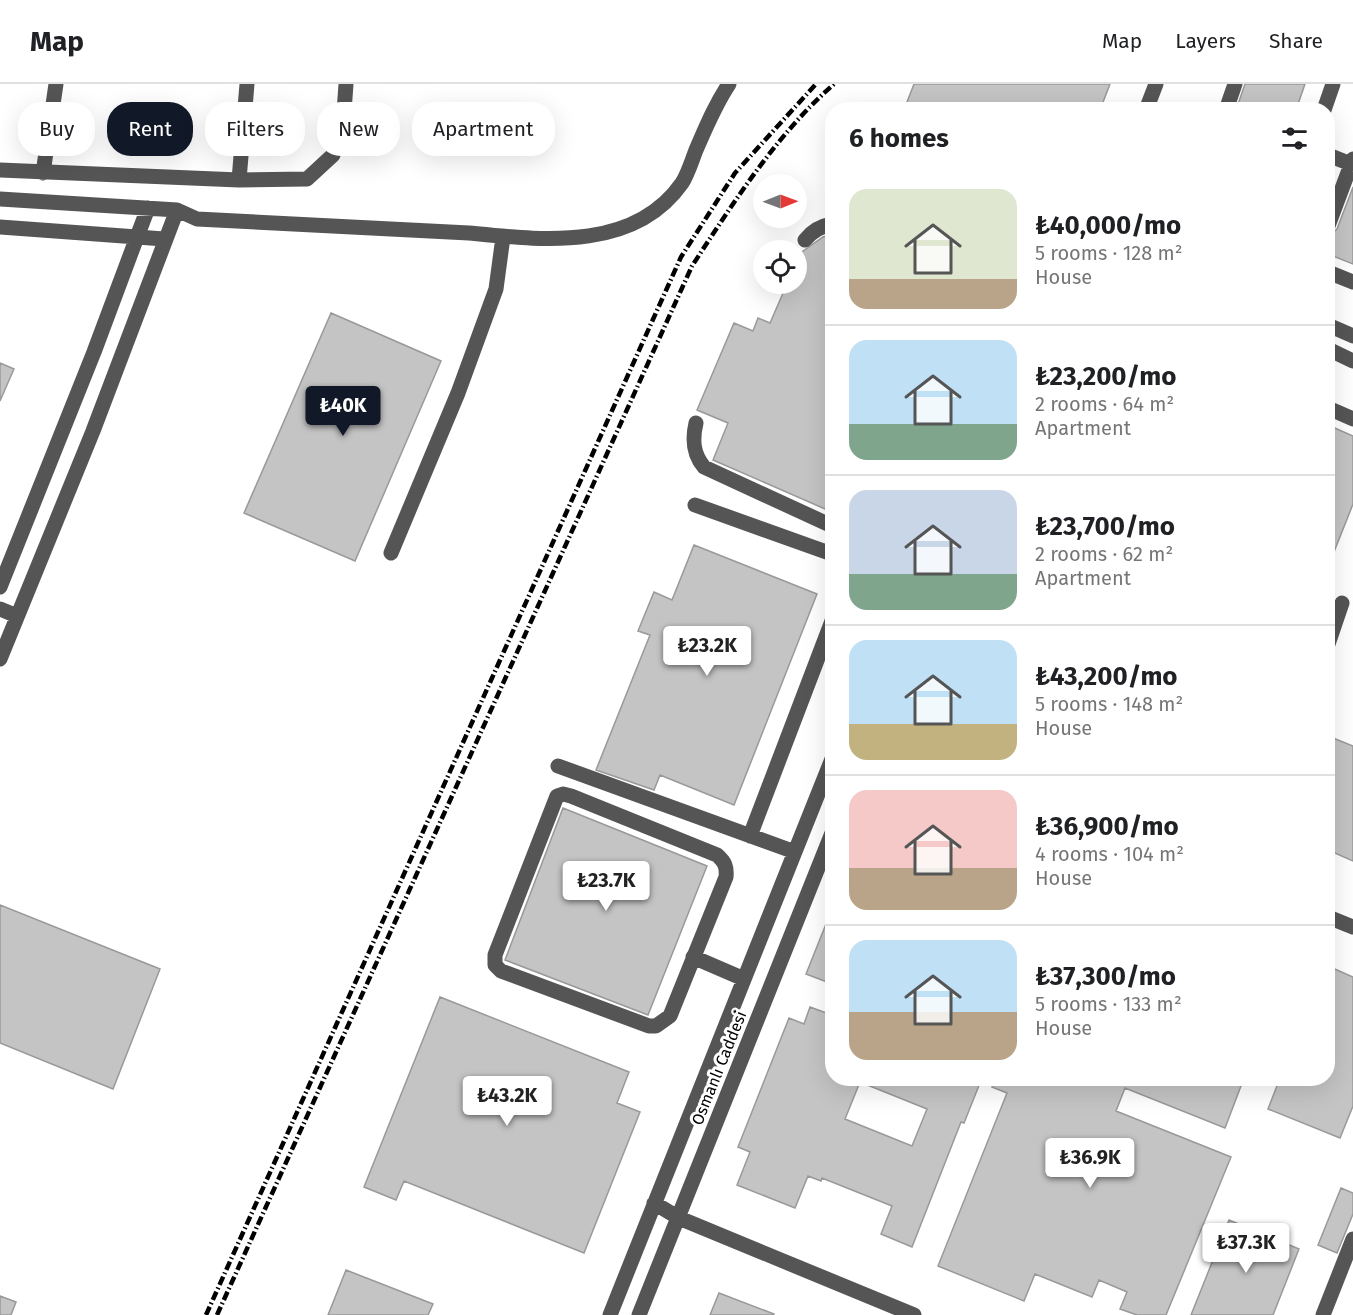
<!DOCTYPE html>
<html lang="en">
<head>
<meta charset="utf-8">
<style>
  :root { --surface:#fff; --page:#f6f6f6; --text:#202124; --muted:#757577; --line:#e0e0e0; --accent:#111827 }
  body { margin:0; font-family:"Fira Sans",sans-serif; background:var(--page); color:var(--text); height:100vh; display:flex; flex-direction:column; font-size:22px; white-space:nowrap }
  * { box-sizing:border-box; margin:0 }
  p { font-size:20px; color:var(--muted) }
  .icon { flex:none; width:33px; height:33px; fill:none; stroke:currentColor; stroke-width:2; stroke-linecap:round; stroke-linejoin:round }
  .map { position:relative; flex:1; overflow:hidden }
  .panel { position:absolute; left:825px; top:18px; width:510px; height:984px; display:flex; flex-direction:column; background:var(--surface); border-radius:24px; box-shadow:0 6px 24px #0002 }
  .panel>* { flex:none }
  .hud { position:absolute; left:18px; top:18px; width:570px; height:54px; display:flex; gap:12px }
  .needle { width:39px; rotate:89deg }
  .tools { position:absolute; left:753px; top:90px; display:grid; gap:12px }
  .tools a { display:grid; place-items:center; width:54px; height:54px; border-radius:50%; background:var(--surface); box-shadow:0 6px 24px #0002; font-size:30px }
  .price { position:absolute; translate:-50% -51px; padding:0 14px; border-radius:6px; background:#fff; color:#222; font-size:20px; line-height:39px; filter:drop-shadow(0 2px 3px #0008) }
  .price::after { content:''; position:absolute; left:50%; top:36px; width:18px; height:14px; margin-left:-9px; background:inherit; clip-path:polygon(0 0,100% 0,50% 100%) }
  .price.on { background:var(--accent); color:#fff }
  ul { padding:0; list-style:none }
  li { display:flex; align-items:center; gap:18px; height:150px; padding:0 24px }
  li+li { border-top:2px solid var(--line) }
  li span { display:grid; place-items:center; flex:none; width:168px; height:120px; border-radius:18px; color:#555 }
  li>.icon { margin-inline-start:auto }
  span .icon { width:72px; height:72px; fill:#fffc; stroke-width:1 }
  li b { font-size:26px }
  h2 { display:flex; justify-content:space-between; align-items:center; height:72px; padding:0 24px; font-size:26px }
  .chip { padding:0 21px; border-radius:24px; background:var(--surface); box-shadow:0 6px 24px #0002; font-size:21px; line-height:54px }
  .chip.on { background:var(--accent); color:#fff }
  header { display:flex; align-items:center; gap:36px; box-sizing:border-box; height:84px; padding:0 30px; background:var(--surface); border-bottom:2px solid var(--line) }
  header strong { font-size:28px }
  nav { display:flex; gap:33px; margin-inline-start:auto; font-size:21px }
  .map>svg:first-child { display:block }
</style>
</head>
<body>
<header>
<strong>Map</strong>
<nav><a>Map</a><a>Layers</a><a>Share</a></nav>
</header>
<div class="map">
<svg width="1353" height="1231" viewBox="0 0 1353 1231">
  <rect width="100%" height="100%" fill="#fff"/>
  <!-- building -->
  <path fill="#c4c4c4" stroke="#999" stroke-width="1.5" fill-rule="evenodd" d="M 914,0 L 1110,0 L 1100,26 L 927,26 L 907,18 Z
    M 1245,0 L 1305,0 L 1296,26 L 1236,26 Z
    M 1353,103 L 1353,180 L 1328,170 L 1328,158 L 1330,151 L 1337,145 Z
    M 832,150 L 832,428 L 713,376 L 728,339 L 697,326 L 734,239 L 753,247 L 758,234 L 770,239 L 787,200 L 796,200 L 796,177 L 799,170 L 823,153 Z
    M 331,229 L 441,277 L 355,477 L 244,429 Z
    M 0,279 L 14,285 L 0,317 Z
    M 1328,341 L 1353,352 L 1353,420 L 1328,483 Z
    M 694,461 L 817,510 L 734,721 L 660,691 L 654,706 L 596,686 L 650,551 L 638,547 L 654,508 L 672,516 Z
    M 1328,652 L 1353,662 L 1353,777 L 1328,766 Z
    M 563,724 L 707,782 L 648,931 L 505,876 Z
    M 0,821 L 160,885 L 113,1005 L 0,959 Z
    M 832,825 L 832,900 L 806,890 Z
    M 1328,882 L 1353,893 L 1353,1022 L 1340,1054 L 1268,1025 L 1280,994 L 1328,994 Z
    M 440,913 L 629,988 L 617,1019 L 640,1028 L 584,1169 L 404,1097 L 396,1116 L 364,1103 Z
    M 810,923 L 832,931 L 832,994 L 969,994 L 980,999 L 964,1039 L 961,1038 L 912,1163 L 881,1150 L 892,1122 L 822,1094 L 821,1097 L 808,1092 L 795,1124 L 737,1101 L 750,1068 L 738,1063 L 789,934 L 804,940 ZM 860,998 L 927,1025 L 912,1062 L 845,1035 Z
    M 996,994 L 1244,994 L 1225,1044 L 1125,1004 L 1116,1027 L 1231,1073 L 1166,1231 L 1137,1231 L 1120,1225 L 1127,1208 L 1099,1196 L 1092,1213 L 1035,1190 L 1024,1217 L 938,1182 L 1007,1009 L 992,1003 Z
    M 1341,1104 L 1353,1109 L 1353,1130 L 1337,1169 L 1318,1161 Z
    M 1229,1136 L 1299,1165 L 1273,1231 L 1191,1231 Z
    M 346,1186 L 433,1220 L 428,1231 L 328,1231 Z
    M 719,1209 L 774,1230 L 773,1231 L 710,1231 Z
    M 0,1212 L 16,1218 L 11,1231 L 0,1231 Z"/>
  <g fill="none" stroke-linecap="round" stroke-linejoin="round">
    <!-- minor -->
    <path stroke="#555" stroke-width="15" d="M 1146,26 L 1156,0
      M 1226,26 L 1235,0
      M 1324,26 L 1333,0
      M 1328,71 L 1351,80
      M 0,86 L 239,96 L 307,95 L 333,71 L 344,28 L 346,0
      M 43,89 L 56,0
      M 239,96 L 247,0
      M 0,115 L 177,126 L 93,347 L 0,575
      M 148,124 L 137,153 L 164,155
      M 177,126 L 197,135 L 469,149 C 541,156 634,168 682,99 C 688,90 692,76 696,66 C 706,43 715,21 729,0
      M 1328,142 L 1353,75
      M 0,143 L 137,153 L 94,268 L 0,503
      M 805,156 C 812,147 821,142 832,140
      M 1328,188 L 1353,198
      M 1328,241 L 1353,252
      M 1328,265 L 1353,277
      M 1328,324 L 1353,335
      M 696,339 C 692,356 693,370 704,383 L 832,442
      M 695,421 L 832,470
      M 391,469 L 458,309 L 496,205 L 503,153
      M 0,525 L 17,532
      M 1328,560 L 1342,519
      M 558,682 L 795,768
      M 563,710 L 571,712 L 717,771 C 725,778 727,783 726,793 L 670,932 L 656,942 L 649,942 L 501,887 L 495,881 L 495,871 L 557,712 Z
      M 750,752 L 832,537
      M 1328,833 L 1353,843
      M 693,873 L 744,895
      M 654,1119 L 679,1134 L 914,1231
      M 610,1231 L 832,675
      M 639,1231 L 832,749
      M 1323,1231 L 1353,1155"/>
    <!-- rail -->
    <path stroke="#000" stroke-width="4.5" stroke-dasharray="9 3 1.5 3" stroke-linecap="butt" d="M 206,1231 L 681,173 L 735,89 L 816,0
      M 217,1231 L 692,182 C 734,118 776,51 834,0"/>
  </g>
  <g text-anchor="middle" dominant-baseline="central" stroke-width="6" stroke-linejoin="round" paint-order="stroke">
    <!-- street labels -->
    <g font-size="16" fill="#000" stroke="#fff">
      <text transform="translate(719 984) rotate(-68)">Osmanlı Caddesi</text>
    </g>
  </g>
</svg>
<div class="tools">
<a><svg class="needle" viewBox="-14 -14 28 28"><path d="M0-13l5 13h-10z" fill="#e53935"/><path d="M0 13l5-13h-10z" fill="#757577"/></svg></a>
<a><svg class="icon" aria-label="locate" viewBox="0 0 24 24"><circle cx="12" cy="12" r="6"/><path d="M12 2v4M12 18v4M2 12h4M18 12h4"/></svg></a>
</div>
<b class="price on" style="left:343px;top:353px">₺40K</b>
<b class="price" style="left:707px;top:593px">₺23.2K</b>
<b class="price" style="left:606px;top:828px">₺23.7K</b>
<b class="price" style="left:507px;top:1043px">₺43.2K</b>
<b class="price" style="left:1090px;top:1105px">₺36.9K</b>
<b class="price" style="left:1246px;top:1190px">₺37.3K</b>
<div class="hud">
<a class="chip">Buy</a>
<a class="chip on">Rent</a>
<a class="chip">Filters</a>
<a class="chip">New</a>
<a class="chip">Apartment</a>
</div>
<section class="panel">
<h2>6 homes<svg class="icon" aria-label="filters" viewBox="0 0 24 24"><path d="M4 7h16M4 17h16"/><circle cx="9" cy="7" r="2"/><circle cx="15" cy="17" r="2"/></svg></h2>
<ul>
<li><span style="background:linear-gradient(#dfe7d0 75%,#b9a48a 0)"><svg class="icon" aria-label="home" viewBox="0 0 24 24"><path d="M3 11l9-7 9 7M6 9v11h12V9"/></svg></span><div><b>₺40,000/mo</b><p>5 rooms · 128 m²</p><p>House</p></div></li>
<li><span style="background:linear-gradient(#bfe0f5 70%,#7fa58c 0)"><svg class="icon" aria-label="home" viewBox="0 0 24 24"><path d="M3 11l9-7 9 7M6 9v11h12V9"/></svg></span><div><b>₺23,200/mo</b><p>2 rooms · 64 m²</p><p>Apartment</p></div></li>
<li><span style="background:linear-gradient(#c9d6e8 70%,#7fa58c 0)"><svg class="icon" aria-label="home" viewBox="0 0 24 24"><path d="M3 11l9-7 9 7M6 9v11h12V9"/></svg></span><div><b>₺23,700/mo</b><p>2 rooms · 62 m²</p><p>Apartment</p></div></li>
<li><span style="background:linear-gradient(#bfe0f5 70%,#c2b280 0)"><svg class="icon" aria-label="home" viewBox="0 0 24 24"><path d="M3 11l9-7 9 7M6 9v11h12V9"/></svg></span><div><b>₺43,200/mo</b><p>5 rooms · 148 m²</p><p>House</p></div></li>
<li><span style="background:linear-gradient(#f6c9c9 65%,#b9a48a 0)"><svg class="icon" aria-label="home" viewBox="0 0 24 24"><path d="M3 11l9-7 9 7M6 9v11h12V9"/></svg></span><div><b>₺36,900/mo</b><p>4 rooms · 104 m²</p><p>House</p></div></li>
<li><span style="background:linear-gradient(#bfe0f5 60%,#b9a48a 0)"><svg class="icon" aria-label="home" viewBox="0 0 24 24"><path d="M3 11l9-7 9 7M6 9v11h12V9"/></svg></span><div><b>₺37,300/mo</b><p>5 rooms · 133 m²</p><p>House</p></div></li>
</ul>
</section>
</div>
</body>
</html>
